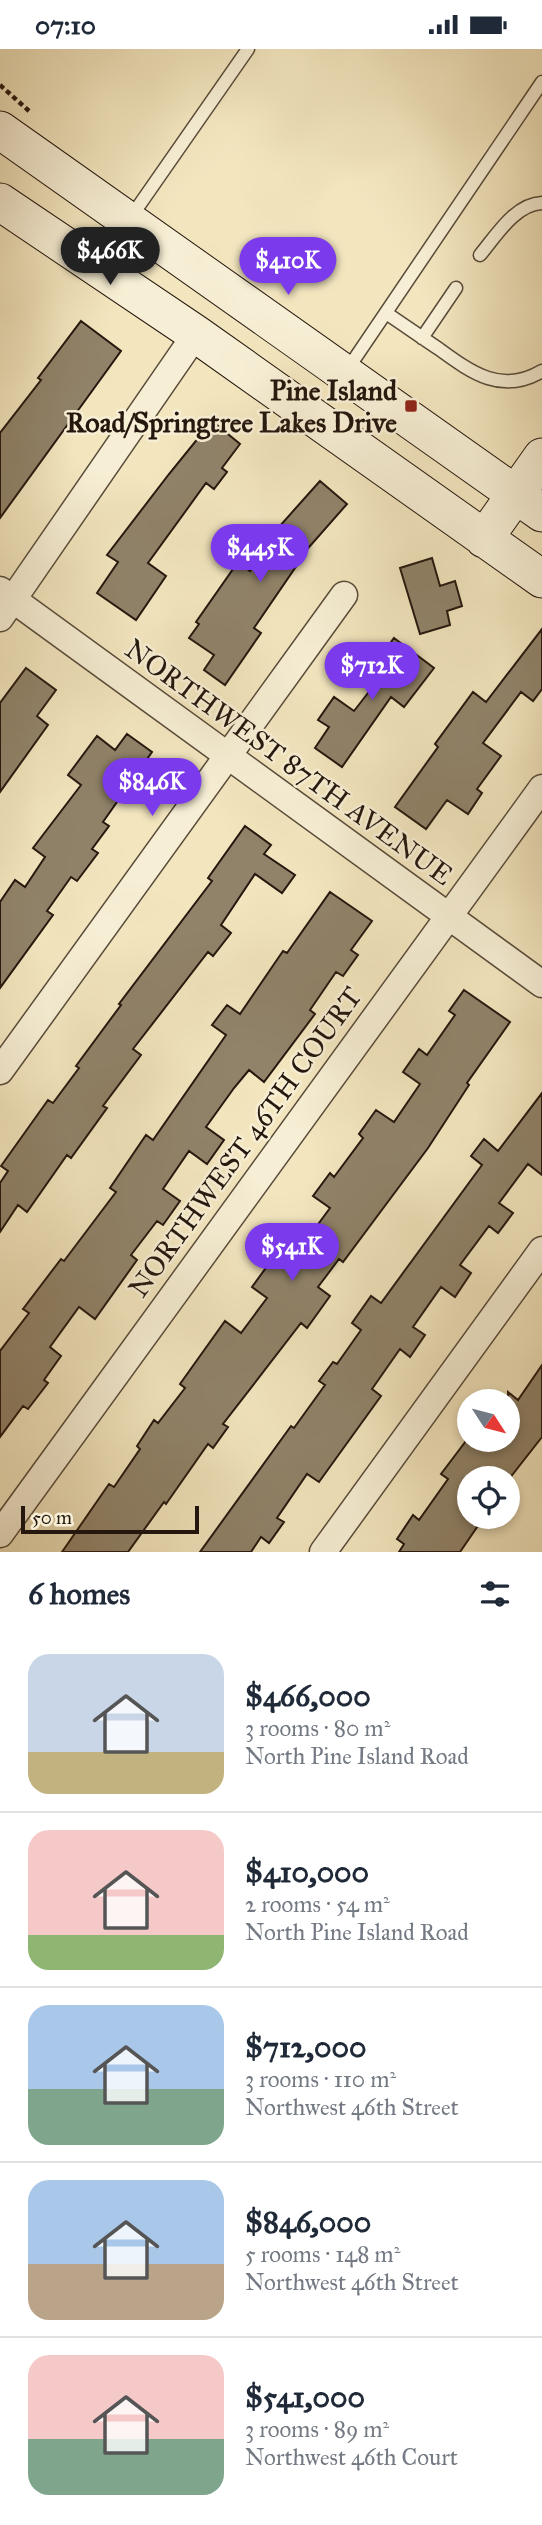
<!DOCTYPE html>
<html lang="en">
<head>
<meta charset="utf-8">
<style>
  :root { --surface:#fff; --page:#f2f2f3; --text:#1f2937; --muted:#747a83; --line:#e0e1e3; --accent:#7c3aed }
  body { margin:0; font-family:"IM FELL Great Primer",serif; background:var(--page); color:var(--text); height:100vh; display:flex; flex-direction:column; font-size:26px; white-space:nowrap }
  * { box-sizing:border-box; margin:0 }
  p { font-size:23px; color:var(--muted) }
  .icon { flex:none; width:38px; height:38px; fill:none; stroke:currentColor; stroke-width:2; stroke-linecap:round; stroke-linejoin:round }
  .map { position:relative; height:1503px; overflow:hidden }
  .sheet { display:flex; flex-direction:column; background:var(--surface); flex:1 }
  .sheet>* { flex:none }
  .needle { width:46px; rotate:126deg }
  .controls { position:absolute; left:457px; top:1340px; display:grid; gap:14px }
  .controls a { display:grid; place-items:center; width:63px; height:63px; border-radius:50%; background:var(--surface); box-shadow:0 4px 10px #0003; font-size:35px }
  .scale { position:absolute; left:21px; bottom:18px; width:178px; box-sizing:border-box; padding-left:7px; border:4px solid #25170e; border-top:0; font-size:19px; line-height:24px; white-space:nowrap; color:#25170e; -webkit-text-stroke:5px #f7efd5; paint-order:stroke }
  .price { position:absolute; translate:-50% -60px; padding:0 16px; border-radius:24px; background:var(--accent); color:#fff; font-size:23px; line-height:46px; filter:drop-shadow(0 2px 4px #0008) }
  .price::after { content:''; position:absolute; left:50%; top:42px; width:21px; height:16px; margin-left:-10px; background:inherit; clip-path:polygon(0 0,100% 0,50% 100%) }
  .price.active { background:#222; color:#fff }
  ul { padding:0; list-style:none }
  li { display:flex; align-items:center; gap:21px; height:175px; padding:0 28px }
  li+li { border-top:2px solid var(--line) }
  li span { display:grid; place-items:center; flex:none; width:196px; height:140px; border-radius:21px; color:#555 }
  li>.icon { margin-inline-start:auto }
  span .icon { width:84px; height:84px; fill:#fffc; stroke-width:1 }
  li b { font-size:30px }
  h2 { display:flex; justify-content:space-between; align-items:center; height:84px; padding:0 28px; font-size:30px }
  .status { display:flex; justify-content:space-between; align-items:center; height:49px; padding:0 35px; background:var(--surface); direction:ltr }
  .status svg { height:19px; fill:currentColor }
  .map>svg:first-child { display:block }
</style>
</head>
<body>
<div class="status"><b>07:10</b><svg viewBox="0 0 49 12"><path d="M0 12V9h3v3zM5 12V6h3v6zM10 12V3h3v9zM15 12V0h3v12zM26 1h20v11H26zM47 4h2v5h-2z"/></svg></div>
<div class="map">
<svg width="542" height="1503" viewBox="0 0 542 1503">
  <rect width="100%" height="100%" fill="#f3e6bf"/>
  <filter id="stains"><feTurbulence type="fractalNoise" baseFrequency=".00286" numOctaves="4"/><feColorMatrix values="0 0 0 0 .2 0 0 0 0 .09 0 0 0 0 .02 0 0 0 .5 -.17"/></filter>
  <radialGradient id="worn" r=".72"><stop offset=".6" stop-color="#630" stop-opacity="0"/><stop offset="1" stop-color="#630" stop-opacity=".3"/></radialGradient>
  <!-- building -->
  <path fill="#90836a" stroke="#25170e" stroke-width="2" d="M 81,272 L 121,302 L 0,469 L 0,384 L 41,331 L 38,329 Z
    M 212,372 L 240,395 L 222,419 L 227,423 L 214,440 L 206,434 L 148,514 L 166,527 L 136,571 L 97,544 L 118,513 L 107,506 L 169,425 Z
    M 320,432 L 347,455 L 295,514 L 297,516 L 254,579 L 261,584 L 225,636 L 204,621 L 214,606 L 189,589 L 199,575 L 196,573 L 238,513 L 250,522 L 278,479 Z
    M 432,509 L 440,537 L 455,532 L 462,557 L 447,562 L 450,576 L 420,585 L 400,519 Z
    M 542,580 L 542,640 L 533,652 L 521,643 L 483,694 L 501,707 L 477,740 L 482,744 L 468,765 L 447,751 L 426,780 L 395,758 L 438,698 L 435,695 L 473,643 L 486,653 Z
    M 394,589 L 434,619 L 404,658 L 391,648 L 342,718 L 315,699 L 329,678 L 318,671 L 334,648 L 354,662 L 385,622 L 375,615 Z
    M 26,619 L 56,641 L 37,667 L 48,676 L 0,743 L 0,654 Z
    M 127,685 L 152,703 L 103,773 L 109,777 L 92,800 L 98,804 L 77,832 L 71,828 L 47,862 L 53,866 L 0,939 L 0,853 L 15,831 L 25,838 L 45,808 L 33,799 L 81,736 L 68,726 L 97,687 L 115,701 Z
    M 245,777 L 271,796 L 264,805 L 295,826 L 282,844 L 255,825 L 221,876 L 231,884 L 213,907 L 208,903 L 133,1000 L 141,1006 L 103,1057 L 107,1059 L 71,1109 L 67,1106 L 27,1163 L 18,1156 L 0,1183 L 0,1134 L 8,1122 L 1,1117 L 48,1051 L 53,1054 L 79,1019 L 76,1017 L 121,956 L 119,955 L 212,832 L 208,829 Z
    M 330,843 L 372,872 L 351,901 L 358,906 L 343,927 L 336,923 L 310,961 L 315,965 L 264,1033 L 249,1021 L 234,1039 L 206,1078 L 224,1091 L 207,1115 L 189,1102 L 163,1140 L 180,1152 L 163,1176 L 157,1172 L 131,1206 L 137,1211 L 95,1270 L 79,1258 L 50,1298 L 61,1307 L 44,1331 L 48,1334 L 28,1360 L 23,1357 L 0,1388 L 0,1302 L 29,1264 L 23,1260 L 61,1210 L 64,1212 L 116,1143 L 110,1139 L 146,1086 L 153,1091 L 226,986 L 212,976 L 227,956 L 240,965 L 283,902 L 287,904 Z
    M 464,941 L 510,973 L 467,1034 L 469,1036 L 428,1099 L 343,1213 L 339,1210 L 318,1238 L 330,1247 L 307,1279 L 301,1274 L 223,1375 L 228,1378 L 213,1399 L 208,1395 L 166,1455 L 164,1453 L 128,1503 L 62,1503 L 109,1435 L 114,1438 L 140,1400 L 137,1397 L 154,1371 L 158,1374 L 185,1339 L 180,1335 L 225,1272 L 241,1284 L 267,1249 L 252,1238 L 289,1187 L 302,1197 L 330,1159 L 313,1147 L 330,1124 L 334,1128 L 363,1089 L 359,1085 L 376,1061 L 394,1073 L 420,1035 L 403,1023 L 419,1000 L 427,1006 L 455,966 L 449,962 Z
    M 542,1044 L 542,1126 L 528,1115 L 499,1154 L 513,1164 L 498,1184 L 489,1177 L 460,1216 L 471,1224 L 455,1248 L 441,1238 L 413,1278 L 425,1286 L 410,1308 L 400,1300 L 372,1340 L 381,1347 L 319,1433 L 307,1425 L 277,1469 L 284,1473 L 269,1494 L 261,1488 L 251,1503 L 200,1503 L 291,1377 L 294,1379 L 325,1336 L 319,1332 L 333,1313 L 337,1315 L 361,1281 L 352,1274 L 371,1247 L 381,1254 L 482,1116 L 471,1107 L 484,1090 L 498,1102 Z
    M 542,1316 L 542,1388 L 509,1430 L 469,1430 L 469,1468 L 484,1468 L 460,1503 L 399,1503 L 404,1495 L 397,1490 L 413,1466 L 419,1471 L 448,1430 L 441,1425 L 469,1388 L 469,1391 L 508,1391 L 508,1343 L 518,1351 Z"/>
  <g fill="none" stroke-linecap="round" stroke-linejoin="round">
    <!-- lane casing -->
    <g stroke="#584b3a" stroke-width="15">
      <path id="lane" d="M 131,168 L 248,0
        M 480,206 C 496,187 515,155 542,154
        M 386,264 C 404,276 421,288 439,300 C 472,324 502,346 542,322
        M 422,289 L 456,239
        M 347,321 L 542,33"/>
    </g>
    <!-- street casing -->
    <g stroke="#584b3a" stroke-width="29">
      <path id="street" d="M 0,541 L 542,935
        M 0,569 L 196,285
        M 0,1022 L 344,546
        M 0,1485 L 542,739
        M 323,1503 L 542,1201"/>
    </g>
    <!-- secondary casing -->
    <g stroke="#25170e" stroke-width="39">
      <path id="secondary" d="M 0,81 L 542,464
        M 0,153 L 196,285 L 542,530
        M 484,490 L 542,408"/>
    </g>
    <!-- path -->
    <path stroke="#25170e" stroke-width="4.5" stroke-dasharray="5 3.5" stroke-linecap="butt" d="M 0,36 L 29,62"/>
    <!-- lane -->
    <use href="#lane" stroke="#f7efd5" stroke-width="12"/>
    <!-- street -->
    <use href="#street" stroke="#f7efd5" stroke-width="26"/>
    <!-- secondary -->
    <use href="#secondary" stroke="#f7efd5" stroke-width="37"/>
  </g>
  <!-- markers -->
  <rect fill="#8f2418" stroke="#f7efd5" stroke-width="2.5" x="404" y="350" width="14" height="14" rx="3.5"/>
  <g text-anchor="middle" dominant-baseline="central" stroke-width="5" stroke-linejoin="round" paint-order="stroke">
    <!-- poi labels -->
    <g font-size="28" font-weight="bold" fill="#25170e" stroke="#f7efd5" text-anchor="end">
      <text x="397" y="341">Pine Island<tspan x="397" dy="32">Road/Springtree Lakes Drive</tspan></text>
    </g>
    <!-- street labels -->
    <g font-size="28" fill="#25170e" stroke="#f7efd5">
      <text transform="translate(289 713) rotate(36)">NORTHWEST 87TH AVENUE</text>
      <text transform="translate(245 1093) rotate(-54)">NORTHWEST 46TH COURT</text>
    </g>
  </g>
  <rect width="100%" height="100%" filter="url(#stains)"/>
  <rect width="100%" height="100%" fill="url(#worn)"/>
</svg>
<div class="controls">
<a><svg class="needle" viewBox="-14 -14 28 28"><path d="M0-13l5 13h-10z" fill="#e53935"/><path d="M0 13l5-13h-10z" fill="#747a83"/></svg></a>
<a><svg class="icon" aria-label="locate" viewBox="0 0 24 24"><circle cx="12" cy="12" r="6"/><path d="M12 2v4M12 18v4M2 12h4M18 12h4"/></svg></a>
</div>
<div class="scale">50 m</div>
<b class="price active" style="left:110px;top:238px">$466K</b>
<b class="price" style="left:288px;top:248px">$410K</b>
<b class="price" style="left:260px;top:535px">$445K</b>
<b class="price" style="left:372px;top:653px">$712K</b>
<b class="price" style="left:152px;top:769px">$846K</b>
<b class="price" style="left:292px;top:1234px">$541K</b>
</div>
<section class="sheet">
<h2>6 homes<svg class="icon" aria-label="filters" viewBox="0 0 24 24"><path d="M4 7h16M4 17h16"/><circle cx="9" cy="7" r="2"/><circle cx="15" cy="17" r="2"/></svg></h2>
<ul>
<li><span style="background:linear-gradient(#c9d6e8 70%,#c2b280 0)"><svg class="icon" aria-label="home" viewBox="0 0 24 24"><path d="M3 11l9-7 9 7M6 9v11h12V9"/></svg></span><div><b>$466,000</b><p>3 rooms · 80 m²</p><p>North Pine Island Road</p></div></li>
<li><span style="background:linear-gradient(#f6c9c9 75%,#8fb573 0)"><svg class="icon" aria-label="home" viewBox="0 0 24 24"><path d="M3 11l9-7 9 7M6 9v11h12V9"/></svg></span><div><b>$410,000</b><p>2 rooms · 54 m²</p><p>North Pine Island Road</p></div></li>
<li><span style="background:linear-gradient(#a9c7e8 60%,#7fa58c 0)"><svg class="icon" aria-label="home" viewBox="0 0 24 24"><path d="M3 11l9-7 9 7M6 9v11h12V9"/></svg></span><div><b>$712,000</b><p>3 rooms · 110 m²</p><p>Northwest 46th Street</p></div></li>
<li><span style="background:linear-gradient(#a9c7e8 60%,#b9a48a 0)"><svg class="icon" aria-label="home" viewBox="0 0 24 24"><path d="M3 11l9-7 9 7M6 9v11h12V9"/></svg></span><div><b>$846,000</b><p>5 rooms · 148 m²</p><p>Northwest 46th Street</p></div></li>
<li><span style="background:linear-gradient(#f6c9c9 60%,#7fa58c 0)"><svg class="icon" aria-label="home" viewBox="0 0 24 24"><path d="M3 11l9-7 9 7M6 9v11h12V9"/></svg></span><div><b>$541,000</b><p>3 rooms · 89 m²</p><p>Northwest 46th Court</p></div></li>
</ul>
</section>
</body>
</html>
